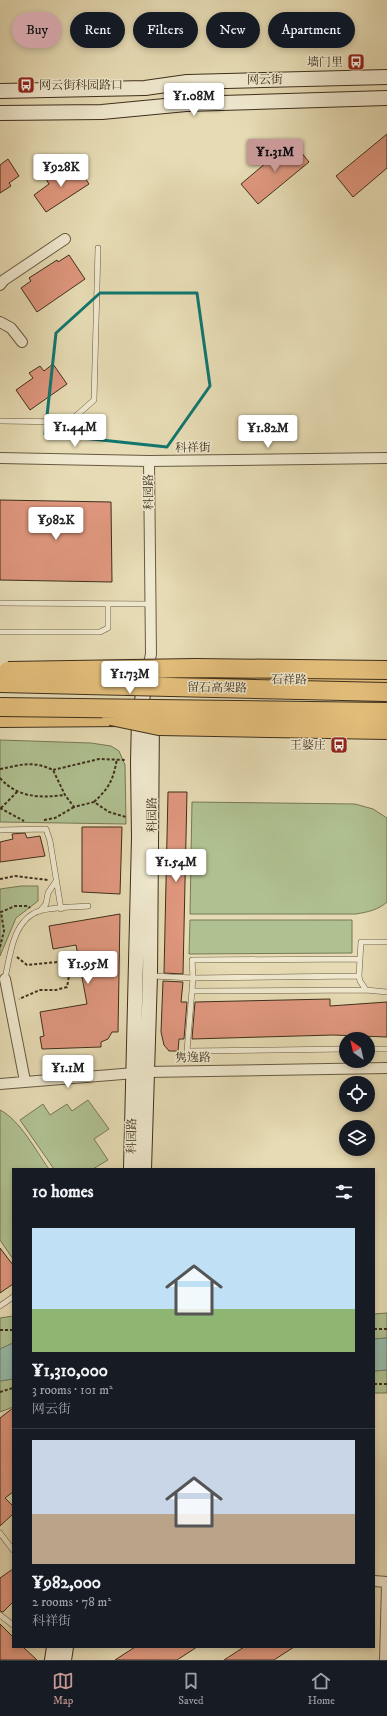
<!DOCTYPE html>
<html lang="en">
<head>
<meta charset="utf-8">
<style>
  :root { --surface:#171b24; --page:#20242c; --text:#f1f3f6; --muted:#9ea1a6; --line:#363941; --accent:#c59692 }
  body { margin:0; font-family:"IM FELL DW Pica","Noto Serif SC",serif; background:var(--page); color:var(--text); height:100vh; display:flex; flex-direction:column; font-size:15px; white-space:nowrap }
  * { box-sizing:border-box; margin:0 }
  p { font-size:13px; color:var(--muted) }
  .icon { flex:none; width:22px; height:22px; fill:none; stroke:currentColor; stroke-width:2; stroke-linecap:round; stroke-linejoin:round }
  .map { position:relative; flex:1; overflow:hidden }
  .side { position:absolute; left:12px; top:1168px; width:363px; height:480px; display:flex; flex-direction:column; background:var(--surface); border-radius:0px; box-shadow:0 2px 6px #0003 }
  .side>* { flex:none }
  .hud { position:absolute; left:12px; top:12px; width:363px; height:36px; display:flex; gap:8px }
  .needle { width:26px; rotate:326deg }
  .controls { position:absolute; left:339px; top:1032px; display:grid; gap:8px }
  .controls a { display:grid; place-items:center; width:36px; height:36px; border-radius:50%; background:var(--surface); box-shadow:0 2px 6px #0003; font-size:20px }
  .price { position:absolute; translate:-50% -34px; padding:0 9px; border-radius:4px; background:#fff; color:#222; font-size:13px; line-height:26px; filter:drop-shadow(0 1px 2px #0008) }
  .price::after { content:''; position:absolute; left:50%; top:24px; width:12px; height:9px; margin-left:-6px; background:inherit; clip-path:polygon(0 0,100% 0,50% 100%) }
  .price.selected { background:var(--accent); color:#111 }
  ul { padding:0; list-style:none }
  li { display:grid; align-content:center; gap:8px; height:212px; padding:0 20px }
  li+li { border-top:1px solid var(--line) }
  li span { display:grid; place-items:center; height:124px; border-radius:0px; color:#555 }
  li>.icon { margin-inline-start:auto }
  span .icon { width:72px; height:72px; fill:#fffc; stroke-width:1 }
  li b { font-size:17px }
  h2 { display:flex; justify-content:space-between; align-items:center; height:48px; padding:0 20px; font-size:17px }
  .tag { padding:0 14px; border-radius:18px; background:var(--surface); box-shadow:0 2px 6px #0003; font-size:14px; line-height:36px }
  .tag.selected { background:var(--accent); color:#111 }
  .menu { display:flex; justify-content:space-around; align-items:center; height:56px; border-top:1px solid var(--line); background:var(--surface); font-size:11px; color:var(--muted) }
  .menu a { display:grid; justify-items:center; gap:2px }
  .menu .selected { color:var(--accent) }
  .map>svg:first-child { display:block }
</style>
</head>
<body>
<div class="map">
<svg width="387" height="1660" viewBox="0 0 387 1660">
  <rect width="100%" height="100%" fill="#e6dbb4"/>
  <filter id="stains"><feTurbulence type="fractalNoise" baseFrequency=".005" numOctaves="4"/><feColorMatrix values="0 0 0 0 .2 0 0 0 0 .09 0 0 0 0 .02 0 0 0 .5 -.17"/></filter>
  <radialGradient id="worn" r=".72"><stop offset=".6" stop-color="#630" stop-opacity="0"/><stop offset="1" stop-color="#630" stop-opacity=".3"/></radialGradient>
  <!-- green -->
  <path fill="#b0c191" stroke="#777856" d="M 0,740 L 91,743 L 111,746 L 119,751 L 125,765 L 126,824 L 0,822 Z
    M 192,802 L 355,804 L 373,809 L 387,818 L 387,902 C 378,910 368,912 356,914 L 190,914 Z
    M 21,886 L 38,886 L 38,901 L 16,918 L 0,956 L 0,889 Z
    M 190,920 L 352,920 L 352,953 L 189,954 Z
    M 88,1100 L 109,1129 L 94,1139 L 108,1160 L 93,1169 L 54,1169 L 20,1120 L 43,1104 L 50,1115 L 67,1104 L 72,1111 Z
    M 0,1110 C 20,1120 36,1151 49,1169 L 13,1169 L 13,1259 L 0,1240 Z
    M 387,1313 L 387,1338 L 374,1339 L 374,1314 Z
    M 13,1316 L 13,1343 L 0,1349 L 0,1318 Z
    M 387,1370 L 387,1393 L 374,1393 L 374,1371 Z
    M 13,1379 L 13,1407 L 0,1412 L 0,1381 Z"/>
  <!-- water -->
  <path fill="#96bbaa" stroke="#738371" d="M 387,1338 L 387,1370 L 374,1371 L 374,1339 Z
    M 13,1343 L 13,1379 L 0,1381 L 0,1349 Z"/>
  <!-- building -->
  <path fill="#df977e" stroke="#3e2f1c" d="M 387,134 L 387,168 L 353,197 L 336,176 Z
    M 292,141 L 309,162 L 258,204 L 241,184 Z
    M 8,159 L 19,176 L 9,183 L 11,186 L 0,193 L 0,165 Z
    M 77,166 L 89,184 L 46,212 L 34,195 L 49,184 L 46,179 L 58,170 L 62,176 Z
    M 69,255 L 85,279 L 37,312 L 21,288 L 31,281 L 29,278 L 57,260 L 58,262 Z
    M 53,364 L 67,384 L 30,410 L 16,390 L 33,378 L 29,373 L 40,366 L 44,371 Z
    M 0,500 L 111,502 L 112,582 L 0,580 Z
    M 168,792 L 187,792 L 183,974 L 164,973 Z
    M 82,827 L 122,827 L 120,894 L 82,892 Z
    M 25,833 L 27,838 L 40,836 L 45,856 L 0,862 L 0,842 L 13,839 L 12,834 Z
    M 120,914 L 118,1032 L 112,1032 L 108,1039 L 101,1042 L 101,1047 L 42,1049 L 40,1037 L 44,1036 L 40,1012 L 87,1004 L 76,945 L 53,949 L 49,926 Z
    M 163,981 L 183,982 L 181,1002 L 187,1002 L 184,1039 L 179,1039 L 178,1051 L 169,1051 L 164,1045 L 161,1032 Z
    M 330,999 L 330,1006 L 387,1002 L 387,1037 L 333,1035 L 192,1039 L 195,1002 Z
    M 0,1248 L 13,1265 L 13,1284 L 0,1293 Z
    M 13,1408 L 13,1492 L 5,1498 L 13,1506 L 13,1514 L 0,1526 L 0,1418 Z
    M 13,1569 L 13,1602 L 3,1612 L 0,1611 L 0,1578 Z
    M 0,1624 L 13,1637 L 13,1647 L 23,1647 L 37,1660 L 0,1660 Z
    M 135,1647 L 197,1647 L 177,1660 L 115,1660 Z
    M 244,1647 L 294,1647 L 274,1660 L 224,1660 Z"/>
  <g fill="none" stroke-linecap="round" stroke-linejoin="round">
    <!-- lane casing -->
    <g stroke="#685a42" stroke-width="6">
      <path id="lane" d="M 0,421 L 69,422 L 94,400 L 98,248
        M 0,603 L 151,604
        M 0,632 L 100,632 L 108,628 L 108,604
        M 0,830 L 46,829 L 50,841 L 61,909
        M 40,911 L 46,904 L 48,893 L 56,881
        M 387,942 L 361,942 L 359,976 L 360,981 L 366,990 L 387,992
        M 152,976 L 193,978 L 359,976
        M 5,979 C 10,955 13,920 39,911 C 51,907 75,907 88,906
        M 192,991 L 366,990
        M 346,1049 L 187,1051 L 193,978 L 192,960 L 360,959
        M 368,1049 L 387,1049
        M 0,1306 L 13,1297
        M 0,1533 L 13,1550
        M 0,1615 L 13,1625"/>
    </g>
    <!-- street casing -->
    <g stroke="#685a42" stroke-width="12">
      <path id="street" d="M 0,285 L 4,280 L 65,239
        M 0,322 L 11,328 L 22,342
        M 0,458 L 149,461 L 387,458
        M 147,673 L 151,654 L 149,461
        M 5,979 L 25,1081
        M 0,1084 L 147,1072 L 387,1068
        M 374,1581 L 387,1582
        M 385,1660 L 387,1585"/>
    </g>
    <!-- secondary casing -->
    <g stroke="#3e2f1c" stroke-width="16">
      <path id="secondary" d="M 0,91 L 145,88 L 187,82 L 387,77
        M 0,113 L 102,112 L 186,104 L 387,98
        M 131,1169 L 139,838 L 138,762 L 139,718 L 146,677
        M 144,1169 L 150,976 L 152,714
        M 52,1660 L 54,1647
        M 64,1660 L 66,1647"/>
    </g>
    <!-- primary casing -->
    <g stroke="#3e2f1c" stroke-width="18">
      <path id="primary" d="M 161,677 L 387,682
        M 0,719 L 124,718"/>
    </g>
    <!-- path -->
    <path stroke="#3e2f1c" stroke-width="2" stroke-dasharray="3 2" stroke-linecap="butt" d="M 0,769 C 22,765 31,760 53,770 L 65,795 L 74,807 L 94,802 L 109,812 L 126,817
      M 53,770 L 99,759 L 126,760
      M 0,778 C 18,798 40,798 65,795
      M 94,802 C 110,787 113,780 117,759
      M 0,808 L 24,821
      M 1,808 L 17,792
      M 44,820 L 55,818 L 74,807
      M 0,879 L 15,876 L 48,880
      M 0,947 L 4,931 L 1,912 L 15,906 L 28,906 L 30,908
      M 17,957 L 27,965 L 58,962 L 65,964 L 69,976 L 67,987 L 56,990 L 40,990 L 19,999
      M 374,1329 L 387,1329
      M 0,1330 L 13,1330
      M 374,1384 L 387,1384
      M 0,1392 L 13,1388"/>
    <!-- lane -->
    <use href="#lane" stroke="#efe8ce" stroke-width="5"/>
    <!-- street -->
    <use href="#street" stroke="#efe8ce" stroke-width="10"/>
    <!-- secondary -->
    <use href="#secondary" stroke="#efe8ce" stroke-width="14"/>
    <!-- primary -->
    <use href="#primary" stroke="#e3be7a" stroke-width="16"/>
    <!-- highway-bridge casing -->
    <g stroke="#3e2f1c" stroke-width="20" stroke-linecap="butt">
      <path id="highway-bridge" d="M 8,671 L 195,668 L 387,670
        M 0,683 L 387,692
        M 0,707 L 387,712
        M 111,716 L 159,726 L 387,730"/>
    </g>
    <!-- highway-bridge -->
    <use href="#highway-bridge" stroke="#e3be7a" stroke-width="18"/>
  </g>
  <!-- marked area -->
  <path fill="none" stroke="#0f766e" stroke-width="3" stroke-linejoin="round" d="M 100,293 L 197,293 L 210,386 L 167,447 L 45,434 L 56,333 Z"/>
  <!-- icons -->
  <defs>
    <g id="bus-square" transform="scale(0.9)"><rect x="-9" y="-9" width="18" height="18" rx="4" fill="#8f2418" stroke="#efe8ce"/><path d="M-5-6H5V4H4V6H2V4H-2V6H-4V4H-5ZM-3.5-4V0h7V-4ZM-3.5 1.2v1.5H-2V1.2ZM2 1.2v1.5H3.5V1.2Z" fill="#fff"/></g>
  </defs>
  <g fill-rule="evenodd">
    <use href="#bus-square" x="356" y="62"/>
    <use href="#bus-square" x="26" y="85"/>
    <use href="#bus-square" x="339" y="745"/>
  </g>
  <g text-anchor="middle" dominant-baseline="central" stroke-width="3" stroke-linejoin="round" paint-order="stroke">
    <!-- poi labels -->
    <g font-size="12" fill="#3e2f1c" stroke="#efe8ce" text-anchor="end">
      <text x="343" y="62">墙门里</text>
      <text x="39" y="85" text-anchor="start">网云街科园路口</text>
      <text x="326" y="745">王婆庄</text>
    </g>
    <!-- street labels -->
    <g font-size="12" fill="#3e2f1c" stroke="#efe8ce">
      <text transform="translate(265 80) rotate(-1)">网云街</text>
      <text transform="translate(193 448) rotate(-1)">科祥街</text>
      <text transform="translate(149 492) rotate(-91)">科园路</text>
      <text transform="translate(289 680) rotate(1)">石祥路</text>
      <text transform="translate(217 688) rotate(1)">留石高架路</text>
      <text transform="translate(152 815) rotate(-90)">科园路</text>
      <text transform="translate(193 1058) rotate(-1)">隽逸路</text>
      <text transform="translate(132 1136) rotate(-89)">科园路</text>
    </g>
  </g>
  <rect width="100%" height="100%" filter="url(#stains)"/>
  <rect width="100%" height="100%" fill="url(#worn)"/>
</svg>
<div class="controls">
<a><svg class="needle" viewBox="-14 -14 28 28"><path d="M0-13l5 13h-10z" fill="#e53935"/><path d="M0 13l5-13h-10z" fill="#9ea1a6"/></svg></a>
<a><svg class="icon" aria-label="locate" viewBox="0 0 24 24"><circle cx="12" cy="12" r="6"/><path d="M12 2v4M12 18v4M2 12h4M18 12h4"/></svg></a>
<a><svg class="icon" aria-label="layers" viewBox="0 0 24 24"><path d="M12 4l9 5-9 5-9-5zM3 14l9 5 9-5"/></svg></a>
</div>
<b class="price" style="left:194px;top:117px">¥1.08M</b>
<b class="price selected" style="left:275px;top:173px">¥1.31M</b>
<b class="price" style="left:61px;top:188px">¥928K</b>
<b class="price" style="left:75px;top:448px">¥1.44M</b>
<b class="price" style="left:268px;top:449px">¥1.82M</b>
<b class="price" style="left:56px;top:541px">¥982K</b>
<b class="price" style="left:130px;top:695px">¥1.73M</b>
<b class="price" style="left:176px;top:883px">¥1.54M</b>
<b class="price" style="left:88px;top:985px">¥1.95M</b>
<b class="price" style="left:68px;top:1089px">¥1.1M</b>
<div class="hud">
<a class="tag selected">Buy</a>
<a class="tag">Rent</a>
<a class="tag">Filters</a>
<a class="tag">New</a>
<a class="tag">Apartment</a>
</div>
<section class="side">
<h2>10 homes<svg class="icon" aria-label="filters" viewBox="0 0 24 24"><path d="M4 7h16M4 17h16"/><circle cx="9" cy="7" r="2"/><circle cx="15" cy="17" r="2"/></svg></h2>
<ul>
<li><span style="background:linear-gradient(#bfe0f5 65%,#8fb573 0)"><svg class="icon" aria-label="home" viewBox="0 0 24 24"><path d="M3 11l9-7 9 7M6 9v11h12V9"/></svg></span><div><b>¥1,310,000</b><p>3 rooms · 101 m²</p><p>网云街</p></div></li>
<li><span style="background:linear-gradient(#c9d6e8 60%,#b9a48a 0)"><svg class="icon" aria-label="home" viewBox="0 0 24 24"><path d="M3 11l9-7 9 7M6 9v11h12V9"/></svg></span><div><b>¥982,000</b><p>2 rooms · 78 m²</p><p>科祥街</p></div></li>
</ul>
</section>
</div>
<nav class="menu">
<a class="selected"><svg class="icon" aria-label="map" viewBox="0 0 24 24"><path d="M3 6l6-2 6 2 6-2v14l-6 2-6-2-6 2zM9 4v14M15 6v14"/></svg>Map</a>
<a><svg class="icon" aria-label="saved" viewBox="0 0 24 24"><path d="M7 4h10v16l-5-4-5 4z"/></svg>Saved</a>
<a><svg class="icon" aria-label="home" viewBox="0 0 24 24"><path d="M3 11l9-7 9 7M6 9v11h12V9"/></svg>Home</a>
</nav>
</body>
</html>
